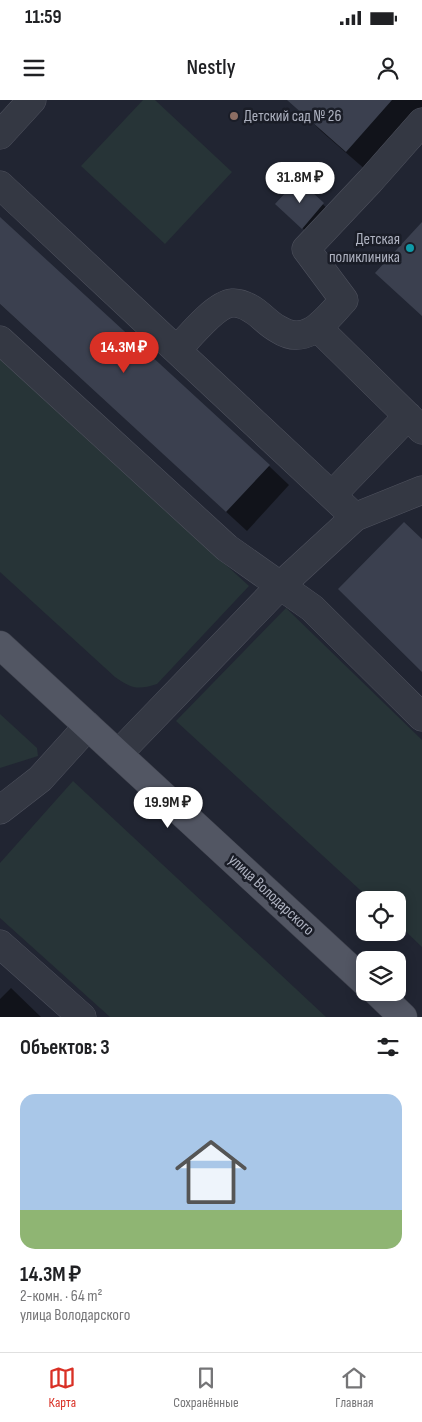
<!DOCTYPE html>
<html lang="ru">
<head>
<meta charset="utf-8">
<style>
  :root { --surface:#fff; --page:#f2f2f2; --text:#202124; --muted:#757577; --line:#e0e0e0; --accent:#d93025 }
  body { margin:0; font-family:"Sofia Sans Condensed",sans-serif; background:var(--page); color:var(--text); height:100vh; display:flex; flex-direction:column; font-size:19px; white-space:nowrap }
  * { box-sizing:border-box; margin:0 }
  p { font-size:16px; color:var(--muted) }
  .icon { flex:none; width:28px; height:28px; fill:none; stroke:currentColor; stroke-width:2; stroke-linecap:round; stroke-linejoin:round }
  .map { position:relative; height:917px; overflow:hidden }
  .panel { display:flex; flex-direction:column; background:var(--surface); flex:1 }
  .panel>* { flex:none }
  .controls { position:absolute; left:356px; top:791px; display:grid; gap:10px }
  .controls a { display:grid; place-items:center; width:50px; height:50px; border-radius:10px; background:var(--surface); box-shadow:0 2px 12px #0003; font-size:25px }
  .price { position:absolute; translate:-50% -42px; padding:0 11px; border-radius:18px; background:#fff; color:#222; font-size:16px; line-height:32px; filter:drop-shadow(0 1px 2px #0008) }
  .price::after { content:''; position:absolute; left:50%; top:30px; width:15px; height:11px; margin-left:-8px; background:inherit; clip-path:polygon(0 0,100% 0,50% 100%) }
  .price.on { background:var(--accent); color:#fff }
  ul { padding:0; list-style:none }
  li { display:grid; align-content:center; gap:10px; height:265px; padding:0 20px }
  li span { display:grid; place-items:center; height:155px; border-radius:15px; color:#555 }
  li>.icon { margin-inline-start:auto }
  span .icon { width:90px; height:90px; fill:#fffc; stroke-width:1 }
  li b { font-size:21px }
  h2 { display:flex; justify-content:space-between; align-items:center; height:60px; padding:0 20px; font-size:21px }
  .status { display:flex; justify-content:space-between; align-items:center; height:35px; padding:0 25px; background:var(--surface); direction:ltr }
  .status svg { height:14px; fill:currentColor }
  header { display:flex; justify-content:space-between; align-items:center; height:65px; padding:0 20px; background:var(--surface); font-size:22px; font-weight:600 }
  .dock { display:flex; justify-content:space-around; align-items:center; height:70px; border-top:1px solid var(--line); background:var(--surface); font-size:14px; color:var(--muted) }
  .dock a { display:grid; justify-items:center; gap:2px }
  .dock .on { color:var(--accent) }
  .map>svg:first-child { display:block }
</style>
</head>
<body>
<div class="status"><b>11:59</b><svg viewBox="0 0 49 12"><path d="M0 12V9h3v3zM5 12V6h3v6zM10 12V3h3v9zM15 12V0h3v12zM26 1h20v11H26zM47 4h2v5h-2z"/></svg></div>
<header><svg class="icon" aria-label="menu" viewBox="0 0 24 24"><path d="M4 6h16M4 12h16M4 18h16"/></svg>Nestly<svg class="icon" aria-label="person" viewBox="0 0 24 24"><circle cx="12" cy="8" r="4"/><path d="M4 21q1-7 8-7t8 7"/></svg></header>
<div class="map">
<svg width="422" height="917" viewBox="0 0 422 917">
  <rect width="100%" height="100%" fill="#212532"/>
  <!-- green -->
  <path fill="#273437" d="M 143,0 L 155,0 L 232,72 L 165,144 L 81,66 Z
    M 0,258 L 249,486 L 157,584 C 138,590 132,589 115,577 L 0,472 Z
    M 286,508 L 422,640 L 422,847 L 398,824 L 398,800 L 371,800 L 176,621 Z
    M 0,614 L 37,648 L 38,656 L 0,668 Z
    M 73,681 L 326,917 L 110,917 L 0,818 L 0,763 Z"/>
  <!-- shadow -->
  <path fill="#0007" d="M 310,0 L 422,0 L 422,7 L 367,71 L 321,31 L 301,11 Z
    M 298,81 L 330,111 L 309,134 L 283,111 Z
    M 0,118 L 269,366 L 289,385 L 247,431 L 0,204 Z
    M 11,888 L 41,917 L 0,917 L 0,899 Z"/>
  <!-- building -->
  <path fill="#3b404f" d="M 287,0 L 392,0 L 346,52 Z
    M 298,79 L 324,103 L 302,129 L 275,104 Z
    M 0,117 L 270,365 L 226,412 L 0,204 Z
    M 422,122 L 422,216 L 375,173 Z
    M 404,422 L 422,439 L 422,572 L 338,489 Z"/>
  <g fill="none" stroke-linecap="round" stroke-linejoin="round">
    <!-- minor casing -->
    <g stroke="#4f525e" stroke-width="29">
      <path id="minor" d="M 0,35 L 32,0
        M 0,85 L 355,417
        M 318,228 L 422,330
        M 0,240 L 227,448 L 312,508 L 422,617
        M 177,250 C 188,238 216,204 232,203 C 241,202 249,207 256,212 C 264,218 270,225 278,229 C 307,248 326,219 344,200 L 306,149 L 370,81 L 422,22
        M 332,395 L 408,316
        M 118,654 L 280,486 L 355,417 L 422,390
        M 0,710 L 40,679 L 88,626
        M 0,844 L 82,917"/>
    </g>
    <!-- major casing -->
    <g stroke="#3e414c" stroke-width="29">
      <path id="major" d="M 0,545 L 365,882
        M 377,892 L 403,917"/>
    </g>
    <!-- minor -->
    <use href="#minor" stroke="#343843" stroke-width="28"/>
    <!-- major -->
    <use href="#major" stroke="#525663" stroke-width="28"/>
  </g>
  <!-- markers -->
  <circle fill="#8d6e63" stroke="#1a1d27" stroke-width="2" cx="234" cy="16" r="5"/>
  <circle fill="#0f9aa8" stroke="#1a1d27" stroke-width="2" cx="410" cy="148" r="5"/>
  <g text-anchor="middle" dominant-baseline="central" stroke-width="5" stroke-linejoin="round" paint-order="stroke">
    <!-- poi labels -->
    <g font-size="16" fill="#aeb2c0" stroke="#1a1d27" text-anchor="start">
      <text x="244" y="16">Детский сад № 26</text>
      <text x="400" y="139" text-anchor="end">Детская<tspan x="400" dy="18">поликлиника</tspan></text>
    </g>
    <!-- street labels -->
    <g font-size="16" fill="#aeb2c0" stroke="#1a1d27">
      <text transform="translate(271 795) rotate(43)">улица Володарского</text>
    </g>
  </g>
</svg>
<div class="controls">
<a><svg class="icon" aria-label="locate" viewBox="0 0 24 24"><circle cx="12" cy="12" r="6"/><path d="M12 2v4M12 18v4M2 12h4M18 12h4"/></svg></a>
<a><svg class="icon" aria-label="layers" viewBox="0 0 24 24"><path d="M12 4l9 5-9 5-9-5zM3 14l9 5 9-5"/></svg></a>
</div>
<b class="price" style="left:300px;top:104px">31.8M ₽</b>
<b class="price on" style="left:124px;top:274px">14.3M ₽</b>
<b class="price" style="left:168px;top:729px">19.9M ₽</b>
</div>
<section class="panel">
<h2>Объектов: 3<svg class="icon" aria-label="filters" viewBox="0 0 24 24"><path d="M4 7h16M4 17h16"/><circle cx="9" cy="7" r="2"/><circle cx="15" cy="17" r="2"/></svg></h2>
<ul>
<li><span style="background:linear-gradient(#a9c7e8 75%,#8fb573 0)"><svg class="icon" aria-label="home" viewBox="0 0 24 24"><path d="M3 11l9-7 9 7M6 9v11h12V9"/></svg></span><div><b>14.3M ₽</b><p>2-комн. · 64 m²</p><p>улица Володарского</p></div></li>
</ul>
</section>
<nav class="dock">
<a class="on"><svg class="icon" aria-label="map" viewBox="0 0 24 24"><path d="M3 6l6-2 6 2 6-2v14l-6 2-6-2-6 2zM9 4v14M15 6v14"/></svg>Карта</a>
<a><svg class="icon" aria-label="saved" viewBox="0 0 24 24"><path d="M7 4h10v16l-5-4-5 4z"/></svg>Сохранённые</a>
<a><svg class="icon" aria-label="home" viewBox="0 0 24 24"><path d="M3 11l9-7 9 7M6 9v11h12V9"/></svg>Главная</a>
</nav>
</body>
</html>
